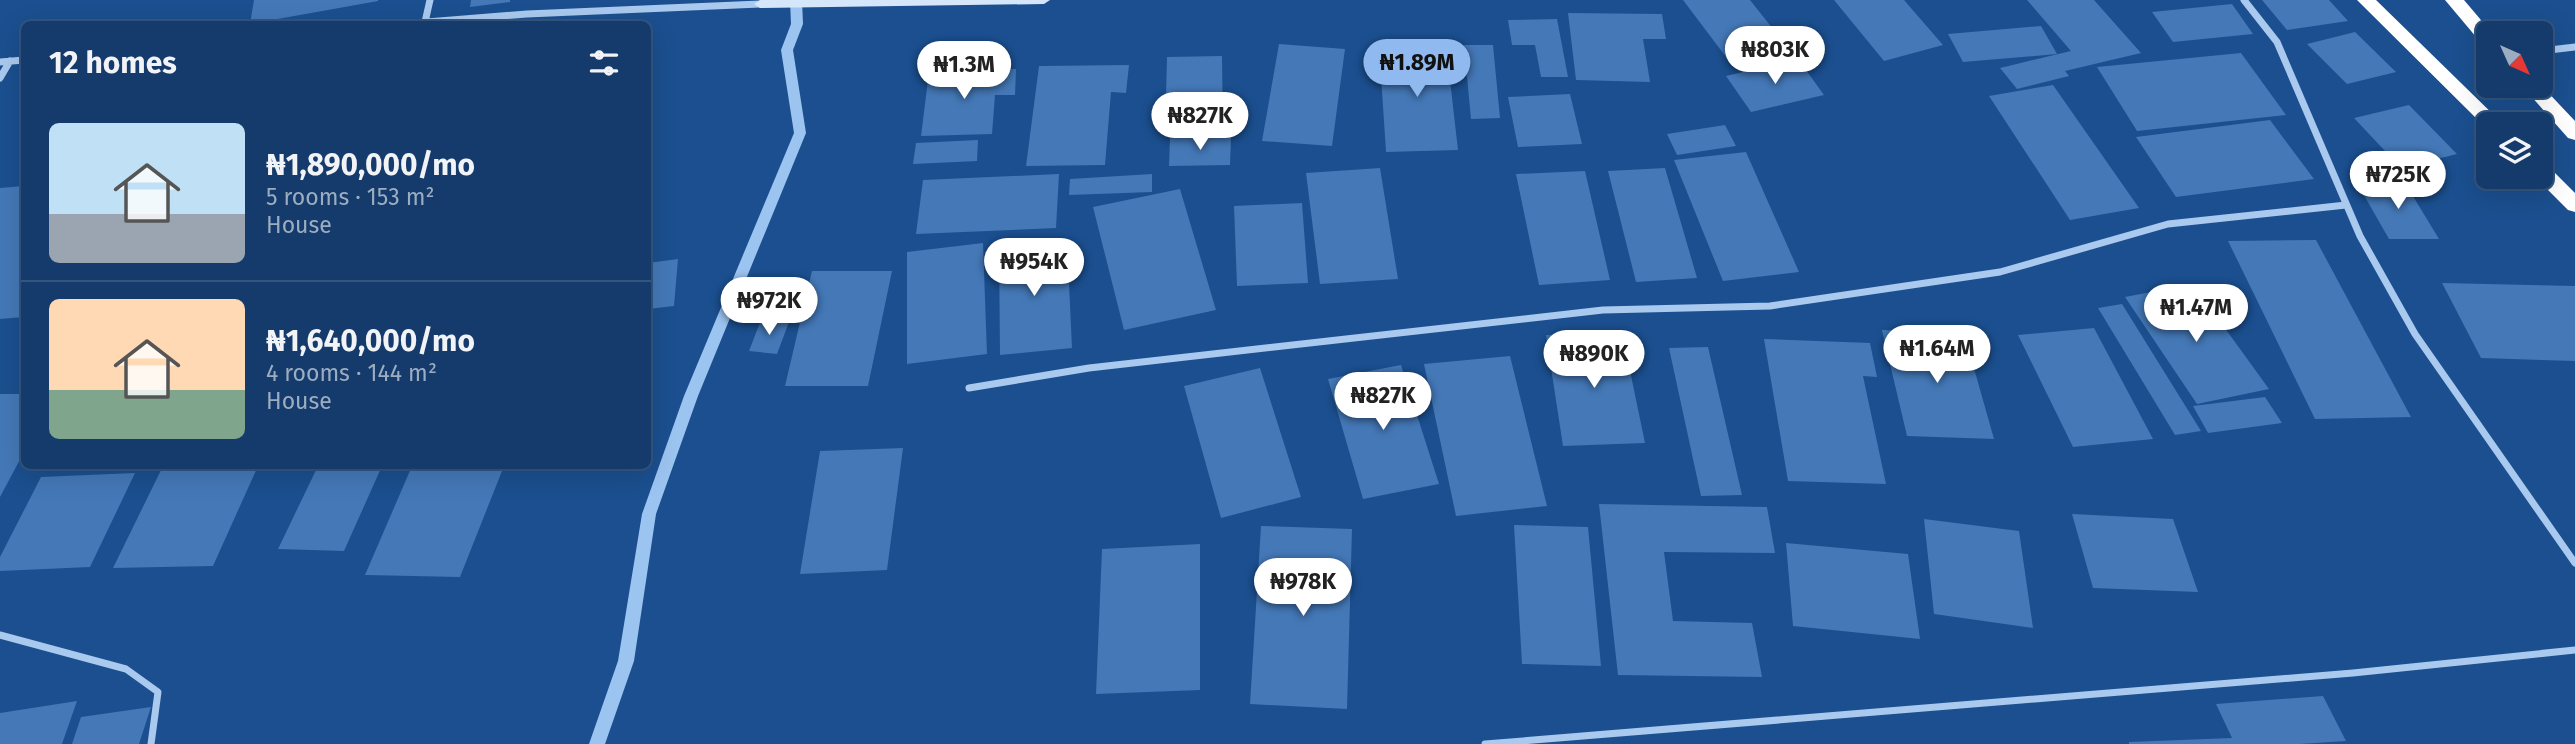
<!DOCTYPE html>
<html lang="en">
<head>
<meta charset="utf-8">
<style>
  :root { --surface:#143b6b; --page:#1d4271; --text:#f1f3f6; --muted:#9dadc1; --line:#33557e; --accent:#90b9f0 }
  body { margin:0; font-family:"Fira Sans",sans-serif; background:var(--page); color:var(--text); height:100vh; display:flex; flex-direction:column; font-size:26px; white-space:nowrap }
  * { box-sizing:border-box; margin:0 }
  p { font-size:23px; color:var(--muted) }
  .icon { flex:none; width:38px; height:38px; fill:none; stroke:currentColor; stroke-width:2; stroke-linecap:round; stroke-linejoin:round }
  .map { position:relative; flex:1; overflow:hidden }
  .details { position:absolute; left:21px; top:21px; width:630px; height:448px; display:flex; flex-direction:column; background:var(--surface); border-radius:10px; box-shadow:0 7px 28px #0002,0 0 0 2px var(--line) }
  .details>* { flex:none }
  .needle { width:46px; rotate:135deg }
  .fabs { position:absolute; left:2476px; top:21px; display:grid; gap:14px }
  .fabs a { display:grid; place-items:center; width:77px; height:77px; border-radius:10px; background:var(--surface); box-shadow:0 7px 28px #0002,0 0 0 2px var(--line); font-size:35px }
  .price { position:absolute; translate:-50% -60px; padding:0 16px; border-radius:24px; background:#fff; color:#222; font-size:23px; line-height:46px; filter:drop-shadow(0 2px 4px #0008) }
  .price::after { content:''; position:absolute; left:50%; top:42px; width:21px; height:16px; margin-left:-10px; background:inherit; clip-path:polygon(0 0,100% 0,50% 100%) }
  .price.active { background:var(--accent); color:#111 }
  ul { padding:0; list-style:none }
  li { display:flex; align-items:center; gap:21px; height:175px; padding:0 28px }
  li+li { border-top:2px solid var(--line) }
  li span { display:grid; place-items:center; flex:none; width:196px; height:140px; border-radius:10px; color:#555 }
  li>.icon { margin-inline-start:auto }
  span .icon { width:84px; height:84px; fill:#fffc; stroke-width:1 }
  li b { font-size:30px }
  h2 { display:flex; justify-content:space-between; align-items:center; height:84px; padding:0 28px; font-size:30px }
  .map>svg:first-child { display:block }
</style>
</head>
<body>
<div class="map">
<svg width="2575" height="744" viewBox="0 0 2575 744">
  <rect width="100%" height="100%" fill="#1b4f8f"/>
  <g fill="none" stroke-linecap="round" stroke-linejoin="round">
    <!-- stream -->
    <path fill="#9cc4f0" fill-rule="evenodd" d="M 790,0 L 802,0 L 803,24 L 793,50 L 806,133 L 698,396 L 656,514 L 634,661 L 605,744 L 589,744 L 618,661 L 642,514 L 684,396 L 794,133 L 781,50 L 791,24 Z"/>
  </g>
  <!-- building -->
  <path fill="#4478b7" d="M 254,0 L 378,0 L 378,1 L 250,24 Z
    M 471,0 L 510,0 L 510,2 L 470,7 Z
    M 1683,0 L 1750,0 L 1789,49 L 1732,65 Z
    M 1834,0 L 1904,0 L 1943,45 L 1884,61 Z
    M 2027,0 L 2094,0 L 2141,53 L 2065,71 L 2069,76 L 2017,89 L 2000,68 L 2071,51 Z
    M 2262,0 L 2329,0 L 2348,21 L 2287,30 Z
    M 2232,4 L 2253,34 L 2173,42 L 2152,12 Z
    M 1568,13 L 1662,14 L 1666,39 L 1643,39 L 1650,82 L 1576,80 Z
    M 1557,19 L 1568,77 L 1541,77 L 1535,45 L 1512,45 L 1508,20 Z
    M 2041,26 L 2057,54 L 1963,62 L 1948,34 Z
    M 2355,32 L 2396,72 L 2347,84 L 2307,44 Z
    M 1279,44 L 1345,49 L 1332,146 L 1262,141 Z
    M 1446,45 L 1458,150 L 1386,152 L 1379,46 Z
    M 1464,45 L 1493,45 L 1500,118 L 1471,119 Z
    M 2241,53 L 2286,115 L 2137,131 L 2097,67 Z
    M 1222,56 L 1223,133 L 1165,135 L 1167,57 Z
    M 1798,59 L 1824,95 L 1751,112 L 1726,76 Z
    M 1129,65 L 1126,93 L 1111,92 L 1105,165 L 1026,166 L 1039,66 Z
    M 1016,69 L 1015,95 L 995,95 L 992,134 L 921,136 L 929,72 Z
    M 2053,85 L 2139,208 L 2070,220 L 1989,96 Z
    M 1570,94 L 1582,144 L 1518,147 L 1508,97 Z
    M 2409,105 L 2457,154 L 2401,168 L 2354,118 Z
    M 2270,120 L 2314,179 L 2176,197 L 2136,137 Z
    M 1725,125 L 1736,146 L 1677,155 L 1667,134 Z
    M 1231,137 L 1230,165 L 1169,166 L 1170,138 Z
    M 978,140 L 977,161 L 913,164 L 916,143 Z
    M 1746,152 L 1799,272 L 1723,281 L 1674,160 Z
    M 1380,168 L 1398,279 L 1320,284 L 1306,173 Z
    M 1665,168 L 1697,278 L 1636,282 L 1608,171 Z
    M 1585,171 L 1610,280 L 1539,285 L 1516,174 Z
    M 1059,174 L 1056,228 L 916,234 L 923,180 Z
    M 1152,174 L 1152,192 L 1069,195 L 1070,179 Z
    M 2357,183 L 2405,183 L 2439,239 L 2389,239 Z
    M 24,186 L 24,313 L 23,317 L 0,319 L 0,188 Z
    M 1180,189 L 1216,310 L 1124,330 L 1093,207 Z
    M 1302,203 L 1308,283 L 1237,286 L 1234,206 Z
    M 1067,240 L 1072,348 L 1000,355 L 999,246 Z
    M 2316,240 L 2411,417 L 2315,419 L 2228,241 Z
    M 983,243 L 987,354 L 907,364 L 907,252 Z
    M 678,259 L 674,306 L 648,309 L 648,263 Z
    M 812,271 L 892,271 L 868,386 L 785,386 Z
    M 2442,283 L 2575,286 L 2575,361 L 2481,358 Z
    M 2193,284 L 2269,389 L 2197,404 L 2125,297 Z
    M 2122,304 L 2201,431 L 2175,435 L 2098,308 Z
    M 761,320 L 789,322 L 777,354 L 749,351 Z
    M 2094,328 L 2153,439 L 2073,447 L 2018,335 Z
    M 1882,330 L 1964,333 L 1994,439 L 1907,436 Z
    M 1622,332 L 1645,443 L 1563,446 L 1546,335 Z
    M 1764,339 L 1870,343 L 1877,377 L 1863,376 L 1886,484 L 1788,481 Z
    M 1708,347 L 1742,495 L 1701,496 L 1669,348 Z
    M 1510,356 L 1547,506 L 1456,516 L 1424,364 Z
    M 1401,365 L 1439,484 L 1363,499 L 1328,379 Z
    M 1260,368 L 1301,497 L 1221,518 L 1184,386 Z
    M 0,394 L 24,394 L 24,452 L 0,497 Z
    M 2265,397 L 2282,423 L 2208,433 L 2193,406 Z
    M 903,448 L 887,570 L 800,574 L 820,451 Z
    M 163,466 L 258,466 L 213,566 L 113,568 Z
    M 318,466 L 382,466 L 344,551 L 278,549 Z
    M 412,466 L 504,466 L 460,577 L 365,575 Z
    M 135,473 L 90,567 L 0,571 L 0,557 L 41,477 Z
    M 1599,504 L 1767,507 L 1775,553 L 1664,552 L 1673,621 L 1752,623 L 1762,677 L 1618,675 Z
    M 2072,514 L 2173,519 L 2198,592 L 2093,588 Z
    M 1924,519 L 2019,531 L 2033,628 L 1934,614 Z
    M 1514,525 L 1588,527 L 1601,666 L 1522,664 Z
    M 1261,526 L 1352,529 L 1347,709 L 1250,704 Z
    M 1786,543 L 1908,554 L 1920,639 L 1793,626 Z
    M 1200,544 L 1200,690 L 1096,694 L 1102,549 Z
    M 2323,696 L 2346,741 L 2300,744 L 2129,744 L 2129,742 L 2232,738 L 2216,704 Z
    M 77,701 L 62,744 L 0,744 L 0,713 Z
    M 151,707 L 139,744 L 72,744 L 81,717 Z"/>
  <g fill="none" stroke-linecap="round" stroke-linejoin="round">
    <!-- street -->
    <path stroke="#a9c9ee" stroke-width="7" d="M 2244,0 L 2277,42 L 2360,236 L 2415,334 L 2575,563
      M 425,22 L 430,0
      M 402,24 L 527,14 L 760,4
      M 2541,51 L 2575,47
      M 0,62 L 24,60
      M 0,78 L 10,61
      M 969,388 L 1089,368 L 1603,310 L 1770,306 L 2000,272 L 2168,224 L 2346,205
      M 0,635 L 126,669 L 158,692 L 151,744
      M 1485,744 L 2353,673 L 2575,650"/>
    <!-- secondary -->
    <path fill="#d6e6fa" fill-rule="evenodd" d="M 760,0 L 1050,0 L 1044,4 L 760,8 L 754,4 Z"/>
    <!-- highway -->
    <path fill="#fff" fill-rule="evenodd" d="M 2357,0 L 2376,0 L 2503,124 L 2488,124 L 2487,129 Z
      M 2445,0 L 2464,0 L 2492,33 L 2488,33 L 2488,46 L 2482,44 Z
      M 2541,85 L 2575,121 L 2575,140 L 2568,138 L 2522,86 Z
      M 2541,164 L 2548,166 L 2575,193 L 2575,212 L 2568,210 L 2535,177 L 2541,177 Z"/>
  </g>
</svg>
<div class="fabs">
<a><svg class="needle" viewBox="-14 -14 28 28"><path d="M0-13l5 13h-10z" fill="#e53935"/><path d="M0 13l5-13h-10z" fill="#9dadc1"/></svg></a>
<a><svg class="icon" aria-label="layers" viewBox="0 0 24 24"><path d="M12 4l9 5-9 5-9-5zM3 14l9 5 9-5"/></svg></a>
</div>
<b class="price" style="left:1775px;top:86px">₦803K</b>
<b class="price active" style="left:1417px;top:99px">₦1.89M</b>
<b class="price" style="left:964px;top:101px">₦1.3M</b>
<b class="price" style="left:1200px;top:152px">₦827K</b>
<b class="price" style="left:2398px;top:211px">₦725K</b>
<b class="price" style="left:1034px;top:298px">₦954K</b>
<b class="price" style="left:769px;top:337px">₦972K</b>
<b class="price" style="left:2196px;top:344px">₦1.47M</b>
<b class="price" style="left:1937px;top:385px">₦1.64M</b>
<b class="price" style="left:1594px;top:390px">₦890K</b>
<b class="price" style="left:1383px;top:432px">₦827K</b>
<b class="price" style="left:1303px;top:618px">₦978K</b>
<section class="details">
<h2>12 homes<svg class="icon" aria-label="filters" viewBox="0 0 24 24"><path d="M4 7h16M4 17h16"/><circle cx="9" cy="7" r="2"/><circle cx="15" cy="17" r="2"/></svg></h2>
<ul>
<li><span style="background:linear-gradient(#bfe0f5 65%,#9aa5b1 0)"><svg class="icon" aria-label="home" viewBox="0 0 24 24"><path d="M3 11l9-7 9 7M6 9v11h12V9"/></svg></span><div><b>₦1,890,000/mo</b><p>5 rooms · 153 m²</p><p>House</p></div></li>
<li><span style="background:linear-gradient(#ffd9b3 65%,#7fa58c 0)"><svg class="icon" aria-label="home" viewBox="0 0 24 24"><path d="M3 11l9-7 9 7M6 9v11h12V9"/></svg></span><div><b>₦1,640,000/mo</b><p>4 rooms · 144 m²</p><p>House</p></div></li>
</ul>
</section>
</div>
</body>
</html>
